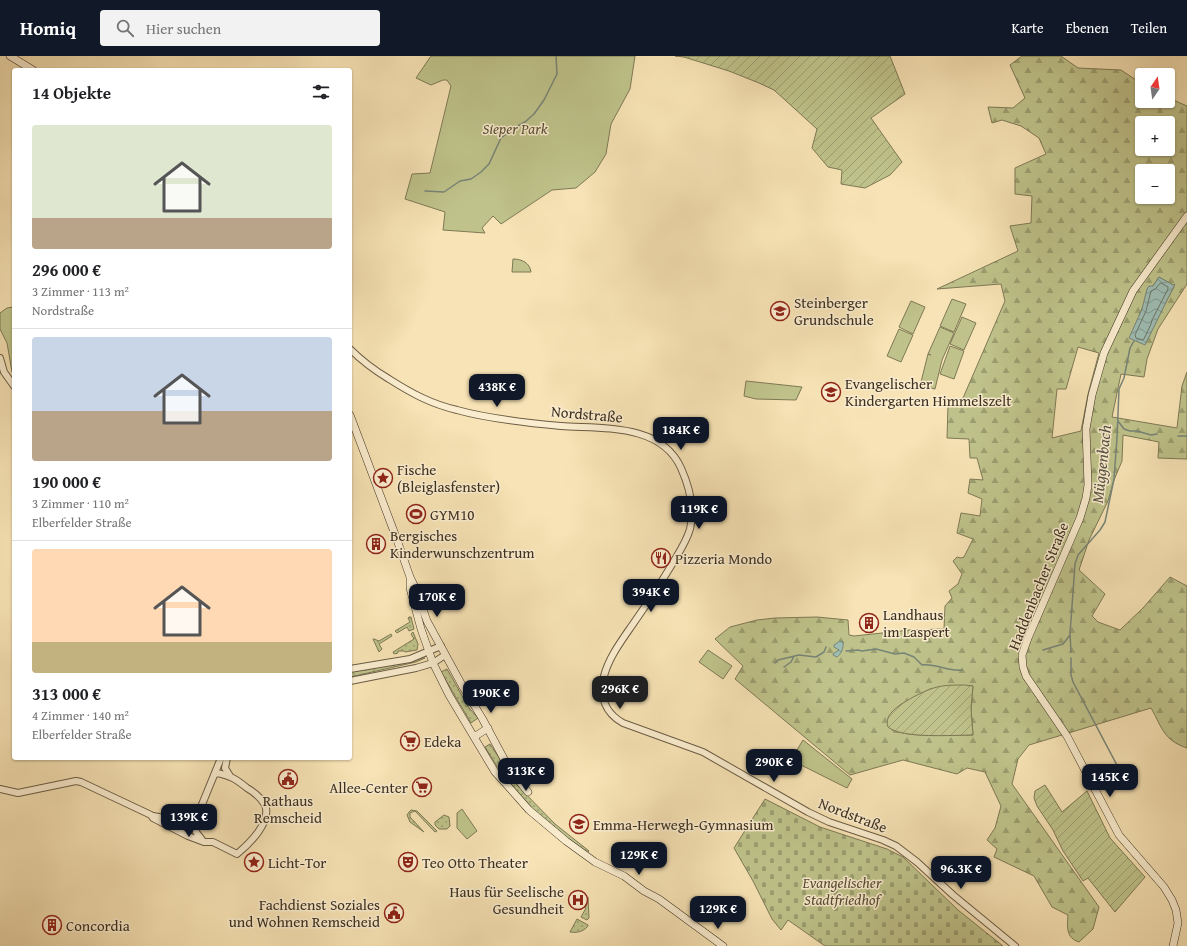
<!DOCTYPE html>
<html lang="de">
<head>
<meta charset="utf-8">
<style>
  :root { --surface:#fff; --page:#f2f2f2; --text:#202124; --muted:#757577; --line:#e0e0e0; --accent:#111827 }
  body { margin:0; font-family:"Gentium Book Plus",serif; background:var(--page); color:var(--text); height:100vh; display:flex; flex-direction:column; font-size:15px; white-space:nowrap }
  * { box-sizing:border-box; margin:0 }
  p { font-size:13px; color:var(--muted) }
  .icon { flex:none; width:22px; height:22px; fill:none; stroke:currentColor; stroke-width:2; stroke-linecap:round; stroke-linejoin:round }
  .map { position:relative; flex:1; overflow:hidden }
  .panel { position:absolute; left:12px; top:12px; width:340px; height:692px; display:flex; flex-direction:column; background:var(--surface); border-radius:4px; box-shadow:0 1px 3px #0004 }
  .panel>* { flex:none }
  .needle { width:26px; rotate:13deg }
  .tools { position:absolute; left:1135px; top:12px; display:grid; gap:8px }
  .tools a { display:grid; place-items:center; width:40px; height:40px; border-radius:4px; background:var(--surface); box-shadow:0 1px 3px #0004; font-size:20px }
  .price { position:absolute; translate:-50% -34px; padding:0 9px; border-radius:8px; background:var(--accent); color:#fff; font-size:13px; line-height:26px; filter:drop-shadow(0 1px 2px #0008) }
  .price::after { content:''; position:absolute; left:50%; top:24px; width:12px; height:9px; margin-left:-6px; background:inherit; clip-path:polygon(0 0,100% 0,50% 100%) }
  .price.current { background:#222; color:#fff }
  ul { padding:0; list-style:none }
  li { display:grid; align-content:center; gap:8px; height:212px; padding:0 20px }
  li+li { border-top:1px solid var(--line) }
  li span { display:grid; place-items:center; height:124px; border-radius:4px; color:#555 }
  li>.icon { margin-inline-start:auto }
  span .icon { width:72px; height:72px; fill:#fffc; stroke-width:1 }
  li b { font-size:17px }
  h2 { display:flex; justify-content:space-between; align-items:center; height:48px; padding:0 20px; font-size:17px }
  header { display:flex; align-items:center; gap:24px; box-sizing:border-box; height:56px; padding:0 20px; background:var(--accent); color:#fff }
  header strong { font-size:19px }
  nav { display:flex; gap:22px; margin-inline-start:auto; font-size:14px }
  .search { width:280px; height:36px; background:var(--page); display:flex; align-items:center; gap:10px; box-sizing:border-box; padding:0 14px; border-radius:4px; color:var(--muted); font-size:15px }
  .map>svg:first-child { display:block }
</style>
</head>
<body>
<header>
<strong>Homiq</strong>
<div class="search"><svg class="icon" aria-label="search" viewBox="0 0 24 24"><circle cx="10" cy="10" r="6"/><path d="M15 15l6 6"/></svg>Hier suchen</div>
<nav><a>Karte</a><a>Ebenen</a><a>Teilen</a></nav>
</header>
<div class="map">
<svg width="1187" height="890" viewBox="0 0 1187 890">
  <defs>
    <pattern id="grass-dots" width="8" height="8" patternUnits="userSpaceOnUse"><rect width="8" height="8" fill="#bfc38b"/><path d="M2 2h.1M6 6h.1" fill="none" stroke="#9c9f71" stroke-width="1.8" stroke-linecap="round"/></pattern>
    <pattern id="forest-firs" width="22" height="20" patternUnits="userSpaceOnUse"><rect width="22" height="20" fill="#bfc38b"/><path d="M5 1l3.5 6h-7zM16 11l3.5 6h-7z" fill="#9c9f71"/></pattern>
    <pattern id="cemetery-stones" width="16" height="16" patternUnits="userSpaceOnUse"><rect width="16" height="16" fill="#bfc38b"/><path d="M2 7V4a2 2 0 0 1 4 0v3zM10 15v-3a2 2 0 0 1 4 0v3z" fill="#9c9f71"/></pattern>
    <pattern id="garden-furrows" width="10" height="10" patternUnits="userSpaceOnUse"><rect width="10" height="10" fill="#bfc38b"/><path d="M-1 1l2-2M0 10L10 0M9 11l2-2" fill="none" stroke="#9c9f71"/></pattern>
    <pattern id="water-waves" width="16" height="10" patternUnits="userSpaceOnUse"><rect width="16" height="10" fill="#9ebdb3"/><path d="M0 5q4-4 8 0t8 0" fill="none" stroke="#829a91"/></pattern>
  </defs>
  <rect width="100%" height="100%" fill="#f7e3b5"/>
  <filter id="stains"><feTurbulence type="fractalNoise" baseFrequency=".005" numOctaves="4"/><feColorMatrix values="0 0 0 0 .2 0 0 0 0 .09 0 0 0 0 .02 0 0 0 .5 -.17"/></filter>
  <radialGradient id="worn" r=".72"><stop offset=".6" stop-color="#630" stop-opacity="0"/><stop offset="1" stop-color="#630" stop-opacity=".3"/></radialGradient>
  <!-- grass -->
  <path fill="url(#grass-dots)" stroke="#7e7955" d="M 409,561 L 411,561 L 414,573 L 409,575 L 407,571 L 397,577 L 395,575 L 410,566 L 408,562 Z
    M 413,576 L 418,588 L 417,594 L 405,596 L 404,595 L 398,595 L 398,597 L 394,598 L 393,596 L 414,583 L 411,578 Z
    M 391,578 L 392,580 L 379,588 L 382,593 L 379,596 L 373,583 L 374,583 L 379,585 Z
    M 423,602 L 425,602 L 416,606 L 350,621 L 350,616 L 356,614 L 405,607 Z
    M 447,613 L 469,652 L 478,662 L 471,667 L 441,616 Z
    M 490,688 L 517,729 L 555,768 L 589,795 L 587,797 C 569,783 551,770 534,755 C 514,736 499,714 485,691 Z
    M 411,754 L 417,755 L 437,775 L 435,776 L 415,755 L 410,757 L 410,761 L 424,776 L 410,766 L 407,759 L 409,756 Z
    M 444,759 L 449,761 L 450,770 L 447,773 L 439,773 L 435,769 L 435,766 Z
    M 588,841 L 589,862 L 587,864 L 581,861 L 586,852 L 583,851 Z
    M 577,863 L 588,869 L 588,870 C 583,876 577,877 570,876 Z"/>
  <!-- forest -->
  <path fill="url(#forest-firs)" stroke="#7e7955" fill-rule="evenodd" d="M 1022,0 L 1061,0 L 1078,12 L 1121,14 L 1142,28 L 1142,45 L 1156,45 L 1158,48 L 1171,43 L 1187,50 L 1187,228 L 1158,273 L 1147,303 L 1144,321 L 1121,318 L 1112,361 L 1177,372 L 1182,330 L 1187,316 L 1187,403 L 1158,402 L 1159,386 L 1123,379 L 1122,405 L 1114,424 L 1108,445 L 1089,484 L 1079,514 L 1105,538 L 1092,560 L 1098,566 L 1120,574 L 1143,552 L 1170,521 L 1187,530 L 1187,692 C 1163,684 1162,671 1151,652 L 1029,689 L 1018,703 L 1012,728 L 1099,851 L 1093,873 L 1079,886 C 1066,882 1067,871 1068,859 L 1052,851 L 1034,820 L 994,801 L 997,793 L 987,784 L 995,772 L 1001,750 L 985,716 L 967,712 L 957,718 L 903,704 L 850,719 L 735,623 L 743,610 L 715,583 L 730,571 L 757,564 L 775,562 L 817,561 L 848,564 L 849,579 L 854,580 L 910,574 L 944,573 L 945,550 L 952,542 L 949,535 L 958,528 L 962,518 L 953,505 L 957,501 L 961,502 L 964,501 L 973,483 L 957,477 L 961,457 L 980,460 L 982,443 L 968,437 L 970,423 L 983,424 L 977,402 L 970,402 L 969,383 L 947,382 L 948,349 L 963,342 L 1005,245 L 1001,228 L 937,233 L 1018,195 L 1010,170 L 1031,167 L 1032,140 L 1015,138 L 1015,112 L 1046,98 L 1039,82 L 1021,70 L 1002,64 L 992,67 L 988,51 L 1013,52 L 1025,42 L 1010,9 ZM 1142,67 L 1168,67 L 1168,93 L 1142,93 ZM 1142,115 L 1168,115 L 1168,141 L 1142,141 ZM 1159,221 L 1173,229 L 1174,231 L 1155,266 L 1139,259 L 1153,230 ZM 1078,291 L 1099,297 L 1088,338 L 1081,375 L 1052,382 L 1057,333 L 1066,333 ZM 973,630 L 971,653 L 973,679 C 950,679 912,682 892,674 L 892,656 L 900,649 L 930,633 Z"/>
  <!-- cemetery -->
  <path fill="url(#cemetery-stones)" stroke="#7e7955" d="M 765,743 L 820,771 L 887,793 L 903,801 L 958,854 L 1003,890 L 825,890 L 788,864 L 781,874 L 772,863 L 753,825 L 734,792 Z"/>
  <!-- park -->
  <path fill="#bfc38b" stroke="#7e7955" d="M 431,0 L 635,0 L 630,33 L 611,68 L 606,98 L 595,116 L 576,132 L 552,134 L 501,168 L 493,160 L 482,172 L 485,177 L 443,174 L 445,156 L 405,143 L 412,118 L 430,117 L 451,30 L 447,24 L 443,24 L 431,29 L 416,22 Z
    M 513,203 C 522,203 530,207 531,216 L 512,216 Z
    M 952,243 L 966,248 L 954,276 L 940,270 Z
    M 911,245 L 925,251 L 913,278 L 899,271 Z
    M 14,251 L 14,314 L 12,316 L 7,287 L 0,273 L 0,257 L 7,252 Z
    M 962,261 L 976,267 L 964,294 L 950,288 Z
    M 940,271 L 954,277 L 942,304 L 935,333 L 920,330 L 928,298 L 931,299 L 928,298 Z
    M 899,273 L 913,279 L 901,306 L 887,300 Z
    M 950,290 L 964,295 L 954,323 L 940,318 Z
    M 746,325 L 802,331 L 796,344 L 756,343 L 744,340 Z
    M 708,594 L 732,610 L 723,623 L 699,606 Z
    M 803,684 L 852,723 L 847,732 L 791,704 Z
    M 462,753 L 477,775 L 467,783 L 457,772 L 457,757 Z"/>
  <!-- garden -->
  <path fill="url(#garden-furrows)" stroke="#7e7955" d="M 675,0 L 890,0 L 905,38 L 871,62 L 902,106 L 890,119 L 865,132 L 841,128 L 842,114 L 828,111 L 812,92 L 817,73 L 774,34 L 759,27 L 729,15 L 684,1 Z
    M 964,629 L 973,630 L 971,653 L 973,679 C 954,679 902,683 888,671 C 887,668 887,665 888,662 C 892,650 925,634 937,631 C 945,629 955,629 964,629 Z
    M 1045,729 L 1062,756 L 1087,735 L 1110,782 L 1145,821 L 1115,856 L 1088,822 L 1083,825 L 1063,795 L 1053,774 L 1037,750 L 1034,742 L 1035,735 Z"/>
  <!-- water -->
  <path fill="url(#water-waves)" stroke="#778478" d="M 1159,221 L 1173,229 L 1175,228 L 1145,289 L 1129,282 L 1142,253 L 1147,233 L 1149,230 L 1153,230 Z
    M 840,585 L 843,586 C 844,592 841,598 837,601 L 833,599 L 833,598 L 839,594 L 834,591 L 834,589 Z"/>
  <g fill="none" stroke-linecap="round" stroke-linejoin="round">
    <!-- shore -->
    <path stroke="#6d7669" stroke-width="1" d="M 1161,227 L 1168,231 L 1168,233 L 1152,264 L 1151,268 L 1144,283 L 1142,284 L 1136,282 L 1135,279 L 1146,255 L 1151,235 L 1155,233 Z"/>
    <!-- stream -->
    <path stroke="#778478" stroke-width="1.5" d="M 425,135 L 444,136 L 460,125 L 471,123 L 481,116 L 489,108 L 501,82 L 514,72 L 525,66 L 534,58 L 544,44 L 557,18 L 556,0
      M 1118,365 L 1124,373 L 1130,375 L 1137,375 L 1151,379 L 1157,378
      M 1178,380 L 1187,380
      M 1043,594 L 1063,588 L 1070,579
      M 846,595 L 858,594 L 862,595 L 876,593 L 895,598 L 904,597 L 914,601 L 922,609 C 935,607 949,616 962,614
      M 1071,596 L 1070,578 L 1075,508 L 1078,499 L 1100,474 L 1105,466 L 1114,423 L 1117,382 L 1119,333 L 1124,322 L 1130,292 L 1134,285
      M 1071,602 L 1071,619 L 1073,626 L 1128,730
      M 775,607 L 778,604 L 799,599 L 816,601 L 824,596 L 826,591
      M 784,611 L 791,606 L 794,600"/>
    <!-- tertiary casing -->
    <g stroke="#6b5c44" stroke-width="8">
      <path id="tertiary" d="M 350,293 C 362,305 374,314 389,323 C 411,337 431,348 457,354 C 489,363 528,367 561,370 C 602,373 661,367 681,412 C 690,432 695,452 690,473 C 687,484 680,495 674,505 C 661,527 647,548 633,568 C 622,584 609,601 604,620 C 599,640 605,657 623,667 L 703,696 L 808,756 L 829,766 L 883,784 L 896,790 L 917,806 L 953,839 L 1015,890
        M 0,302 L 4,316 L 14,330
        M 350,613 L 410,603 L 441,590
        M 350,625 L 416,612 L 433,607 L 445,599
        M 227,702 L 225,712 L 230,720
        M 0,733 L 18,737 L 76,725 L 81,726 L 151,759 L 153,762 L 188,780 L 204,786 L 213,786 L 237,798 C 249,788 272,766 265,749 C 261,742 254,736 247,732 C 236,723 231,720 217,717 L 214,719
        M 153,760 L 177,764
        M 168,770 L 172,766 L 184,767 L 198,753
        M 203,785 L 196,776 L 194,768 L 221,702"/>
    </g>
    <!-- secondary casing -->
    <g stroke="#3c2f1f" stroke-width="8">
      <path id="secondary" d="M 10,0 L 33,14
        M 350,359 L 396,481 L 410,521 L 415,531 L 427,565 L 463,631 L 482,662 L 504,703 L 519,725 L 528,736
        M 410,521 L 410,532 L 421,573 L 433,607 L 449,639 L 474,681 L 495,716 L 506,728 L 529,754 L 566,785 L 595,806 L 624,820 L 644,835 L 659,843 L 723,890
        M 474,681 L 488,672
        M 1173,890 L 1178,867 L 1176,854 L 1172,844 L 1164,831 L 1119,779 L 1067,680 L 1026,620 L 1023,611 L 1022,599 L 1028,582 L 1080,462 L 1086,442 L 1088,429 L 1086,373 L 1092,339 L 1104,297 L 1133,235 L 1187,160"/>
    </g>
    <!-- tertiary -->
    <use href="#tertiary" stroke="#faedcf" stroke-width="6"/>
    <!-- secondary -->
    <use href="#secondary" stroke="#faedcf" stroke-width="7"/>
  </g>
  <!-- icons -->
  <defs>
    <g id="school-ring" transform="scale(1)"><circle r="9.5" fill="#faedcf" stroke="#8f2418" stroke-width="1.5"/><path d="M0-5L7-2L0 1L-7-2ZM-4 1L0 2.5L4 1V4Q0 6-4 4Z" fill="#8f2418"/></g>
    <g id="sight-ring" transform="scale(1)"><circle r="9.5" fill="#faedcf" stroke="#8f2418" stroke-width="1.5"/><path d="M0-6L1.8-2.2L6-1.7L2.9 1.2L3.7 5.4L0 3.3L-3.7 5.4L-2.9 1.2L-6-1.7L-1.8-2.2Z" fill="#8f2418"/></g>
    <g id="stadium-ring" transform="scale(1)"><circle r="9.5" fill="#faedcf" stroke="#8f2418" stroke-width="1.5"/><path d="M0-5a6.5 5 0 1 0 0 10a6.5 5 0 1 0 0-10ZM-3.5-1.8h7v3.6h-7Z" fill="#8f2418"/></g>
    <g id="building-ring" transform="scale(1)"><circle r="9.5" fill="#faedcf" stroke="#8f2418" stroke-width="1.5"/><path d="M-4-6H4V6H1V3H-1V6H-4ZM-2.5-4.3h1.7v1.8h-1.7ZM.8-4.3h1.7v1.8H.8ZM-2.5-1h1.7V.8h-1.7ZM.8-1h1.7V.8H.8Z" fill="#8f2418"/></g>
    <g id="restaurant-ring" transform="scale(1)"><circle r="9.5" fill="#faedcf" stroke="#8f2418" stroke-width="1.5"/><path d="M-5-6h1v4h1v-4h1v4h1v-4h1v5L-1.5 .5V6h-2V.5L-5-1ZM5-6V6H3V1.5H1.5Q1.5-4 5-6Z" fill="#8f2418"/></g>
    <g id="supermarket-ring" transform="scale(1)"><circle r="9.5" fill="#faedcf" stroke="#8f2418" stroke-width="1.5"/><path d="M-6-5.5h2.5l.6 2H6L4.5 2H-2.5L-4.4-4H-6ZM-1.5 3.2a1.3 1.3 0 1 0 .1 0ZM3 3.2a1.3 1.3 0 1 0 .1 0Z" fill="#8f2418"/></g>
    <g id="civic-ring" transform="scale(1)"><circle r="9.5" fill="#faedcf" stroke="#8f2418" stroke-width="1.5"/><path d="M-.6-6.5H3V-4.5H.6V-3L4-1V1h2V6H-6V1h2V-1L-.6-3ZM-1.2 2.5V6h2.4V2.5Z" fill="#8f2418"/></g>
    <g id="theatre-ring" transform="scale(1)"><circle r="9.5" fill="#faedcf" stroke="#8f2418" stroke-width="1.5"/><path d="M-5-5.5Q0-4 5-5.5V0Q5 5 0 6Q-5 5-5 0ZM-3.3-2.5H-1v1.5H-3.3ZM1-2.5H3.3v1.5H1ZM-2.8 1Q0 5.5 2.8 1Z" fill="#8f2418"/></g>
    <g id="hospital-ring" transform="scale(1)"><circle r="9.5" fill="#faedcf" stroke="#8f2418" stroke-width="1.5"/><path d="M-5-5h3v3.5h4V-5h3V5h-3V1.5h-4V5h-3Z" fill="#8f2418"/></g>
  </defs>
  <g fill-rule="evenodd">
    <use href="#school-ring" x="780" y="255"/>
    <use href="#school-ring" x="831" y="336"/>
    <use href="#sight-ring" x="383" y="422"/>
    <use href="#stadium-ring" x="416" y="458"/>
    <use href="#building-ring" x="376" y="488"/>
    <use href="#restaurant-ring" x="661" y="502"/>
    <use href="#building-ring" x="869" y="567"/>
    <use href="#supermarket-ring" x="410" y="685"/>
    <use href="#civic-ring" x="288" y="723"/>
    <use href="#supermarket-ring" x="422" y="731"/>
    <use href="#school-ring" x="579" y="768"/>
    <use href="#sight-ring" x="254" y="806"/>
    <use href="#theatre-ring" x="408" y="806"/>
    <use href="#hospital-ring" x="578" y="844"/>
    <use href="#civic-ring" x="394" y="857"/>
    <use href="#building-ring" x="52" y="869"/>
  </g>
  <g text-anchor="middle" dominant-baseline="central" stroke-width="3" stroke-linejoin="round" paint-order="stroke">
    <!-- park labels -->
    <g font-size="15" font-style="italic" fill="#564d35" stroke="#faedcf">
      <text x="515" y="72">Sieper Park</text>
      <text x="842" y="826">Evangelischer<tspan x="842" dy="17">Stadtfriedhof</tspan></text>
    </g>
    <!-- poi labels -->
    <g font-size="15" fill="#3c2f1f" stroke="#faedcf" text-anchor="start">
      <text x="794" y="246">Steinberger<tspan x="794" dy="17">Grundschule</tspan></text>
      <text x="845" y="327">Evangelischer<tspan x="845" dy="17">Kindergarten Himmelszelt</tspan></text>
      <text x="397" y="413">Fische<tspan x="397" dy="17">(Bleiglasfenster)</tspan></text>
      <text x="430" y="458">GYM10</text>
      <text x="390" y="479">Bergisches<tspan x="390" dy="17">Kinderwunschzentrum</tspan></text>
      <text x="675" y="502">Pizzeria Mondo</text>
      <text x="883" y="558">Landhaus<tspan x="883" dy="17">im Laspert</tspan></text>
      <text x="424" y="685">Edeka</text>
      <text x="408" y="731" text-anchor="end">Allee-Center</text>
      <text x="288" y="744" text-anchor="middle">Rathaus<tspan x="288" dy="17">Remscheid</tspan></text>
      <text x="593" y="768">Emma-Herwegh-Gymnasium</text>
      <text x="268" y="806">Licht-Tor</text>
      <text x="422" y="806">Teo Otto Theater</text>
      <text x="564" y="835" text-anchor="end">Haus für Seelische<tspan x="564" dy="17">Gesundheit</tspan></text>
      <text x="380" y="848" text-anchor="end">Fachdienst Soziales<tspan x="380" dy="17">und Wohnen Remscheid</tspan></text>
      <text x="66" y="869">Concordia</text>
    </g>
    <!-- street labels -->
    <g font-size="15" fill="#3c2f1f" stroke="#faedcf">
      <text transform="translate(587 358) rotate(5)">Nordstraße</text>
      <text transform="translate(1038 530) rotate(-68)">Haddenbacher Straße</text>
      <text transform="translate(853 759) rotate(21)">Nordstraße</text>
    </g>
    <!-- water labels -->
    <g font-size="16" font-style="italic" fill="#545244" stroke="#faedcf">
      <text transform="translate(1101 408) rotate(-84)">Müggenbach</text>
    </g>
  </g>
  <rect width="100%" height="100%" filter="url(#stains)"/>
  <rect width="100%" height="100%" fill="url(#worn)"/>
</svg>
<div class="tools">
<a><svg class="needle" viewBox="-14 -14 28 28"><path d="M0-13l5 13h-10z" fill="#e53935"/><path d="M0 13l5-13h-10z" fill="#757577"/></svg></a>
<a>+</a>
<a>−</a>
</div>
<b class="price" style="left:497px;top:352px">438K €</b>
<b class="price" style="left:681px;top:395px">184K €</b>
<b class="price" style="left:699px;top:474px">119K €</b>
<b class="price" style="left:651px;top:557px">394K €</b>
<b class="price" style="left:437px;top:562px">170K €</b>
<b class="price current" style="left:620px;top:654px">296K €</b>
<b class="price" style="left:491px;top:658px">190K €</b>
<b class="price" style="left:774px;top:727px">290K €</b>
<b class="price" style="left:526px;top:736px">313K €</b>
<b class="price" style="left:1110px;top:742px">145K €</b>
<b class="price" style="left:189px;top:782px">139K €</b>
<b class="price" style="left:639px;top:820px">129K €</b>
<b class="price" style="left:961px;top:834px">96.3K €</b>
<b class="price" style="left:718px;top:874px">129K €</b>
<section class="panel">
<h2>14 Objekte<svg class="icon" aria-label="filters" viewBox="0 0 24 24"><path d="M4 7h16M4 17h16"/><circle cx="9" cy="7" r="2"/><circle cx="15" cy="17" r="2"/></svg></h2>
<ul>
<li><span style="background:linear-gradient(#dfe7d0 75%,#b9a48a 0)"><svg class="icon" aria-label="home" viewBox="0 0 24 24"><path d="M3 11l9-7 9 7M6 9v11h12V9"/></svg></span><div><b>296 000 €</b><p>3 Zimmer · 113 m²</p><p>Nordstraße</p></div></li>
<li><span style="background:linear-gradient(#c9d6e8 60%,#b9a48a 0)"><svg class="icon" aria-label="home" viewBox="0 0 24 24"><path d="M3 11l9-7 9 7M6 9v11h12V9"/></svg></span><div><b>190 000 €</b><p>3 Zimmer · 110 m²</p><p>Elberfelder Straße</p></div></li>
<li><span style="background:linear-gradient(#ffd9b3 75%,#c2b280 0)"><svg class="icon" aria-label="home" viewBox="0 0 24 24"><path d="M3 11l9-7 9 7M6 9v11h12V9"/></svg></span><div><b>313 000 €</b><p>4 Zimmer · 140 m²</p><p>Elberfelder Straße</p></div></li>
</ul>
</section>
</div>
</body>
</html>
